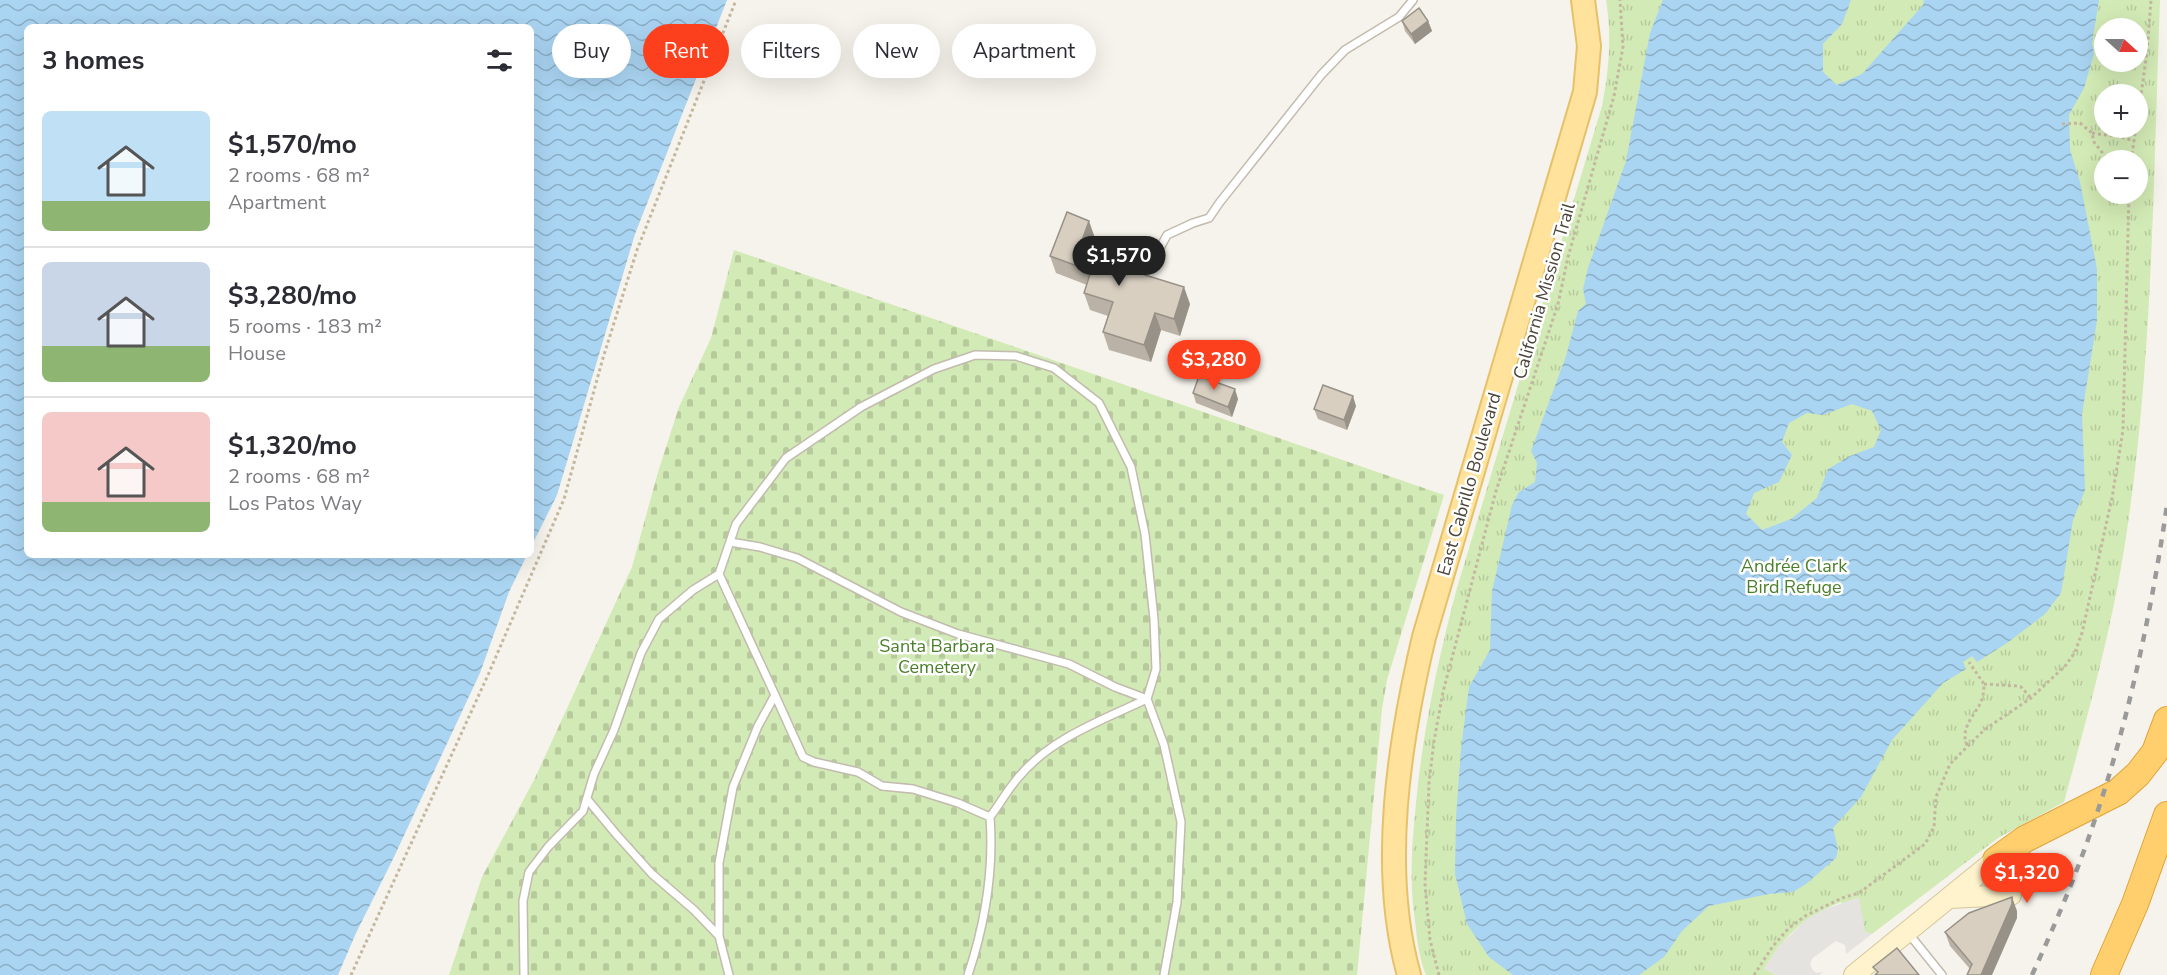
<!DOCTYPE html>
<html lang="en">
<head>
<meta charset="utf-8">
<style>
  :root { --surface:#fff; --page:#f7f7f7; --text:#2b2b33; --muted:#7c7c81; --line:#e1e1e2; --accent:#fc3f1d }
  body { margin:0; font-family:"Nunito Sans",sans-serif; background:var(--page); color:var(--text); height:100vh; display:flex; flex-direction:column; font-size:22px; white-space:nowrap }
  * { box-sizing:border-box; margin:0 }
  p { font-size:20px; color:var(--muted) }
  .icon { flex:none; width:33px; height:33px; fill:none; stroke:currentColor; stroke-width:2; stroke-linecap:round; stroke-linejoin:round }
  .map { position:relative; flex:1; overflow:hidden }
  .side { position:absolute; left:24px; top:24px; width:510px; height:534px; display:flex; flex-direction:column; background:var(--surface); border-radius:9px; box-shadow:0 6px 24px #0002 }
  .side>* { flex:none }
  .top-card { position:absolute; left:552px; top:24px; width:570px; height:54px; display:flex; gap:12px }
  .needle { width:39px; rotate:111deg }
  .controls { position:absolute; left:2094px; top:18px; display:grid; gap:12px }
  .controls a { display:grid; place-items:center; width:54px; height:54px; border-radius:50%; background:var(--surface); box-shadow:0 6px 24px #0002; font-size:30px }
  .price { position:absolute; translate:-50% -51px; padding:0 14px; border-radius:21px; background:var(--accent); color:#fff; font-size:20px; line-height:39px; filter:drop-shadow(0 2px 3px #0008) }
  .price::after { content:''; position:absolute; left:50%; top:36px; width:18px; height:14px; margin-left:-9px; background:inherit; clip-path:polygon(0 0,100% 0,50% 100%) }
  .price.current { background:#222; color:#fff }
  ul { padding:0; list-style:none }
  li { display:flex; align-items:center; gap:18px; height:150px; padding:0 18px }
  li+li { border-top:2px solid var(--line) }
  li span { display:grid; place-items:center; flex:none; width:168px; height:120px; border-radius:9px; color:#555 }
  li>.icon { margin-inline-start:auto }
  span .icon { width:72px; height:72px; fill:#fffc; stroke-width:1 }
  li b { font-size:26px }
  h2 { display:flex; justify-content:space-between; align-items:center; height:72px; padding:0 18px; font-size:26px }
  .tag { padding:0 21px; border-radius:27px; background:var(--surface); box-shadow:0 6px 24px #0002; font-size:21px; line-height:54px }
  .tag.current { background:var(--accent); color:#fff }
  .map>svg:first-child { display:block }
</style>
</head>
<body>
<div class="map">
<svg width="2167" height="975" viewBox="0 0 2167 975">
  <defs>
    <pattern id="cemetery-stones" width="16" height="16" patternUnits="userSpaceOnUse" patternTransform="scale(1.5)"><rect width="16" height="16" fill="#d2eab5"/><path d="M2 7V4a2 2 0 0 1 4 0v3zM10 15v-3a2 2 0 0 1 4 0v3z" fill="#b6ca9c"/></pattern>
    <pattern id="park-tufts" width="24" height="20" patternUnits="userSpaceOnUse" patternTransform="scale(1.5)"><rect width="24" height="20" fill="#d2eab5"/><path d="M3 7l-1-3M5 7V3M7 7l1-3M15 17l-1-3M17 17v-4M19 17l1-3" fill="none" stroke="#b6ca9c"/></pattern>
    <pattern id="water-waves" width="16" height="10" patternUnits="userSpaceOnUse" patternTransform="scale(1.5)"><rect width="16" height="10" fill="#a9d4f2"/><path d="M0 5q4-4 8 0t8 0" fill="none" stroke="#8caec5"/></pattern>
  </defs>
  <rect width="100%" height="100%" fill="#f6f3ec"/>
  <!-- cemetery -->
  <path fill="url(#cemetery-stones)" d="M 734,250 L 1444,495 L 1387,680 L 1382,709 L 1357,975 L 449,975 L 482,877 L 535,778 L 632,567 L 658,472 L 679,407 L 711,338 Z"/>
  <!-- park -->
  <path fill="url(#park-tufts)" fill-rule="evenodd" d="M 1606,0 L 2160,0 C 2153,185 2153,373 2123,556 C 2109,640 2086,721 2064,802 L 1998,838 L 1872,934 L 1865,932 L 1841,902 C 1804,917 1785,935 1764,969 L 1776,975 L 1426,975 C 1419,958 1417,939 1415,921 C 1409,882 1412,843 1416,803 C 1423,730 1438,659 1457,588 L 1602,106 C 1609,70 1612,36 1606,0 ZM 2104,28 L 2138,28 L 2138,62 L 2104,62 ZM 2104,94 L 2138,94 L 2138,128 L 2104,128 ZM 2104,160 L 2138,160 L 2138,194 L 2104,194 Z"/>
  <!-- parking -->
  <path fill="#e5e3e0" d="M 1859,897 L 1865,932 L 1872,934 L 1846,954 L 1845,945 L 1836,941 L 1813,958 L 1810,963 L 1812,969 L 1816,973 L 1823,972 L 1819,975 L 1776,975 L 1764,969 L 1778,947 L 1807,919 L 1823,910 Z"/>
  <!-- water -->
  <path fill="url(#water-waves)" fill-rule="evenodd" d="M 0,0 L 727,0 L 635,234 L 557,495 L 531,547 L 531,27 L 27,27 L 27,555 L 527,555 L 509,592 L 480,673 L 393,859 L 356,933 L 338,975 L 0,975 Z
    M 1663,0 L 1851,0 L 1842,24 L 1823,44 L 1823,72 L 1837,85 L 1862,74 L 1923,5 L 1924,0 L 2099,0 L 2092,43 L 2094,54 L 2084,88 L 2069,115 L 2070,150 L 2080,182 L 2097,269 L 2097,320 L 2082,414 L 2085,490 L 2073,520 L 2061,593 L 2045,614 L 2007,643 L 1977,662 L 1972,656 L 1963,662 L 1966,669 L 1943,683 L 1892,740 L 1861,797 L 1833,828 L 1838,849 L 1836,858 L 1806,884 L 1793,892 L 1769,894 L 1709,906 L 1682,931 L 1664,957 L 1639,975 L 1513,975 L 1489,957 L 1467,924 L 1455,874 L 1456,818 L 1461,749 L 1469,687 L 1490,650 L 1492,591 L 1512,505 L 1519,492 L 1535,482 L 1537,463 L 1531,451 L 1566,356 L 1578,311 L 1586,304 L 1583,289 L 1588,268 L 1626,161 L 1650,33 ZM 1852,404 L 1872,411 L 1881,430 L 1874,447 L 1850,456 L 1828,469 L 1817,498 L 1791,519 L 1762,530 L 1746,514 L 1754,493 L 1779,482 L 1792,455 L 1782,442 L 1789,423 L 1807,413 L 1823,415 Z"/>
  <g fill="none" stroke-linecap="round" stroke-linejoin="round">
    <!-- lane casing -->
    <g stroke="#c2bbae" stroke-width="10">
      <path id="lane" d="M 1152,263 L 1167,235 L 1193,223 L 1209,218 L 1220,202 L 1321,75 L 1345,50 L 1399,17 L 1413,0
        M 730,542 L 760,547 L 797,558 L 901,612 L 958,634 L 1069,664 L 1115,687 L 1147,699 C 1102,720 1049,739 1017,779 C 1007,791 999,805 990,817
        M 775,695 L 803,757 L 814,762 L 858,772 L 882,786 L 913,789 L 958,803 L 990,817 C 994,871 985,924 968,975
        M 587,799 L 616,834 L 652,874 L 694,910 L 719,936
        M 1909,934 L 1942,975
        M 524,975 L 523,901 L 529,872 L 548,847 L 583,811 L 594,774 L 614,730 L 641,653 L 659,619 L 693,590 L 719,574
        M 729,975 L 719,936 L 719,863 L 733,787 L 758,726 L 775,695 L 719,574 L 736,524 L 786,458 L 861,407 L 934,369 L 975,355 L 1016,356 L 1054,368 L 1099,403 L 1131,467 L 1145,534 L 1154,619 L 1156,669 L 1147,699 L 1164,745 L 1181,822 L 1177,902 L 1164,975"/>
    </g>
    <!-- secondary casing -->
    <g stroke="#d6c79b" stroke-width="22">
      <path id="secondary" d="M 1854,975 L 1983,870 L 1996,860 L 2008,864 L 2016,874 L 2011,895 L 1949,898"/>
    </g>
    <!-- primary casing -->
    <g stroke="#e6c16a" stroke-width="26">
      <path id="primary" d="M 1409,975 C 1379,869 1399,743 1424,637 L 1585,92 L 1589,46 L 1583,0"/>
    </g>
    <!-- highway casing -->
    <g stroke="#e0a43c" stroke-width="28">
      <path id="highway" d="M 1996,860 L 2025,839 L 2118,792 L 2138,774 L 2155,752 L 2167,720
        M 2104,975 L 2135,904 L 2167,815"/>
    </g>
    <!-- path -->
    <path stroke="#c4b79f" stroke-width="3" stroke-dasharray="3 3" stroke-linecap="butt" d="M 2138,117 L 2147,52 L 2151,0
      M 2062,124 L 2080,123 L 2092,133 L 2094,142 L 2108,160
      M 2092,133 C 2107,136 2120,135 2133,141
      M 2131,160 L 2136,128
      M 1984,684 L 2017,686 L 2021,687 L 2031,698
      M 1967,745 C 1960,729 1973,717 1980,704 C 1983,698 1984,691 1984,684 L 1969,662
      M 351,975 L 488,675 L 564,499 L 603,358 L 637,250 L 736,0
      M 1439,975 L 1430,940 L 1425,884 L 1429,783 L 1434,741 L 1443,692 L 1496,491 L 1558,304 L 1568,257 L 1614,96 L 1623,47 L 1620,0
      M 1754,975 L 1773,946 L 1788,929 L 1805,916 L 1842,898 L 1859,893 L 1925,844 L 1934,827 L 1936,797 L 1950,764 L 1984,730 L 2031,698 L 2066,665 L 2075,652 L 2082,633 L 2112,498 L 2123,430 L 2129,194"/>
    <!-- lane -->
    <use href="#lane" stroke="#fff" stroke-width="7"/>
    <!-- secondary -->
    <use href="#secondary" stroke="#fff3cd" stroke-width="20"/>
    <!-- primary -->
    <use href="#primary" stroke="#ffe39c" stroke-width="22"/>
    <!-- highway -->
    <use href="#highway" stroke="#ffcf6e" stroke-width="26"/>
    <!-- rail -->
    <path stroke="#9a9a9a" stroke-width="4.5" stroke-dasharray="8 8" stroke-linecap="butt" d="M 2032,975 C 2054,927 2075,878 2092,828 C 2128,724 2151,614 2167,505"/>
  </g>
  <!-- wall -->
  <path fill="#bab2a6" d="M 1402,21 L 1428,21 L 1432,31 L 1415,44 L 1405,31 Z
    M 1095,238 L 1088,257 L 1190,304 L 1180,336 L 1161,330 L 1151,362 L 1109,350 L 1103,332 L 1108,316 L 1090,310 L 1084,293 L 1087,285 L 1056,273 L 1050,256 Z
    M 1193,393 L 1238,399 L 1232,417 L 1196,403 Z
    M 1356,406 L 1347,430 L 1318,419 L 1314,409 Z
    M 2017,911 L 2017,918 L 1970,969 L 1950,946 L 1945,932 Z"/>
  <!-- shaded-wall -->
  <path fill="#979187" d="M 1428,21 L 1432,31 L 1415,44 L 1411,34 Z
    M 1089,221 L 1095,238 L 1084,269 L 1077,254 Z
    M 1184,287 L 1190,304 L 1180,336 L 1174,319 Z
    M 1155,313 L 1161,330 L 1151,362 L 1144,345 Z
    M 1235,389 L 1238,399 L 1232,417 L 1228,407 Z
    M 1353,396 L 1356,406 L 1347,430 L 1344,420 Z
    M 2012,897 L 2017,911 L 2017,918 L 1992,975 L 1981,975 Z"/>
  <!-- building -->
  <path fill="#d8cfc1" stroke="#979187" stroke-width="1.5" d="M 1419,8 L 1428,21 L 1411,34 L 1402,21 Z
    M 1067,212 L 1089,221 L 1077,254 L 1184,287 L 1174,319 L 1155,313 L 1144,345 L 1103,332 L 1113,302 L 1084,293 L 1091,271 L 1050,256 Z
    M 1199,376 L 1235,389 L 1228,407 L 1193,393 Z
    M 1323,385 L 1353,396 L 1344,420 L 1314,409 Z
    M 2012,897 L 2012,904 L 1981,975 L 1967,975 L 1972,964 L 1945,932 L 1969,913 Z
    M 1897,948 L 1919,975 L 1875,975 L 1878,972 L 1873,967 Z"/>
  <g text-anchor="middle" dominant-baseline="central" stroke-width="5" stroke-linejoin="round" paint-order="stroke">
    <!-- street labels -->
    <g font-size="18" fill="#4b4439" stroke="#fff">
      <text transform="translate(1544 291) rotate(-74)">California Mission Trail</text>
      <text transform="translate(1469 484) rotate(-74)">East Cabrillo Boulevard</text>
    </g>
    <!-- park labels -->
    <g font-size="18" fill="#4a7f2a" stroke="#fff">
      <text x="1794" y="566">Andrée Clark<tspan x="1794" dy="21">Bird Refuge</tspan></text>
      <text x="937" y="646">Santa Barbara<tspan x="937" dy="21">Cemetery</tspan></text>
    </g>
  </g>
</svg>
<div class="controls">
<a><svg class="needle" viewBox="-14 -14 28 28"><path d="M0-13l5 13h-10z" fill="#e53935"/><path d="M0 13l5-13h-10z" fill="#7c7c81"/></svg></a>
<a>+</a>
<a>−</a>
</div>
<b class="price current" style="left:1119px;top:287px">$1,570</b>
<b class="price" style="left:1214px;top:391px">$3,280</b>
<b class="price" style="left:2027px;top:904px">$1,320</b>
<div class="top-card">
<a class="tag">Buy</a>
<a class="tag current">Rent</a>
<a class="tag">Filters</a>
<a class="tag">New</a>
<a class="tag">Apartment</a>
</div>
<section class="side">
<h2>3 homes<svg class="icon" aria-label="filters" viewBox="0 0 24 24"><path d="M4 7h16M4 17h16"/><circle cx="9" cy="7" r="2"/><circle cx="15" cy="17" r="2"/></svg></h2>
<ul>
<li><span style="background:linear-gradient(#bfe0f5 75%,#8fb573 0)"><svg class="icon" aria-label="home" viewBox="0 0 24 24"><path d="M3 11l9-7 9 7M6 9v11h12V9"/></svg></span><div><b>$1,570/mo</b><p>2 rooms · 68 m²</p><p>Apartment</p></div></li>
<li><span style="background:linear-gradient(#c9d6e8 70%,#8fb573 0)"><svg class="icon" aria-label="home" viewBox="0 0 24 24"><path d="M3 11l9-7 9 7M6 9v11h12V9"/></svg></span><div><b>$3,280/mo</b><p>5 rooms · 183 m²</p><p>House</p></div></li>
<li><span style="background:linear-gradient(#f6c9c9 75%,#8fb573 0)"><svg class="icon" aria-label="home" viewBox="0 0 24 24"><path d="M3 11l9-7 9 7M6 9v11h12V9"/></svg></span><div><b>$1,320/mo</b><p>2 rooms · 68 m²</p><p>Los Patos Way</p></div></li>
</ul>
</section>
</div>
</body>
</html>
